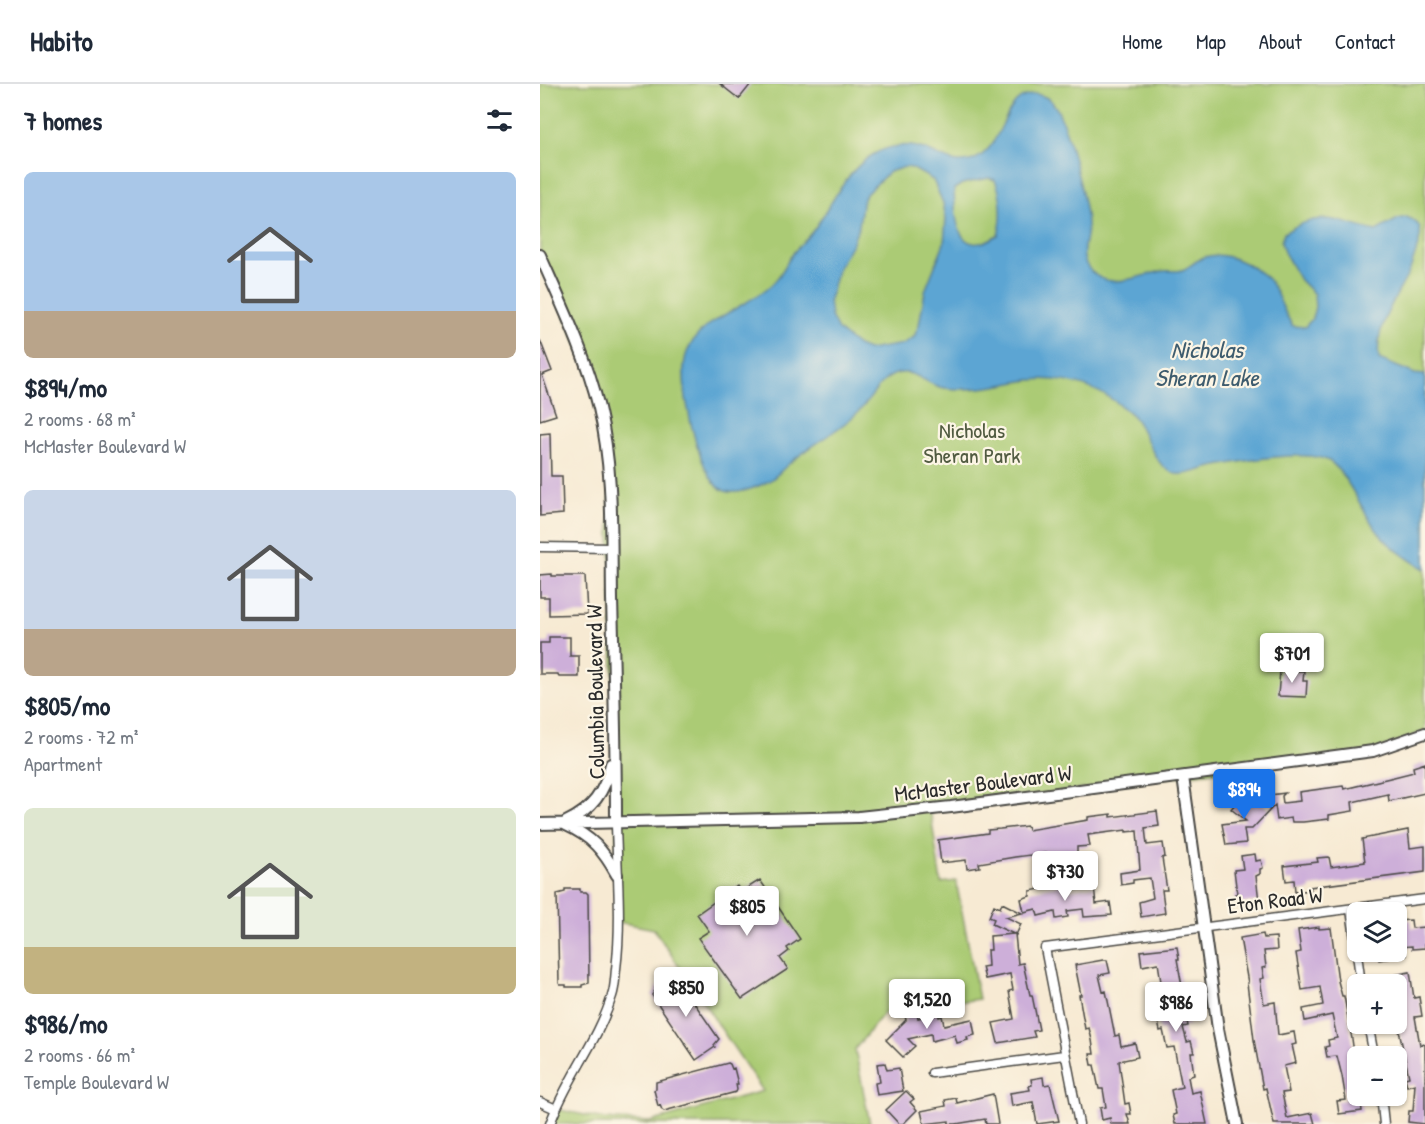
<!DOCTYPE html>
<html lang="en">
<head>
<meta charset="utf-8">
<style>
  :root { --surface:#fff; --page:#f6f6f7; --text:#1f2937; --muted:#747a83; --line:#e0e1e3; --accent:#1a73e8 }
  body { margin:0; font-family:"Patrick Hand",sans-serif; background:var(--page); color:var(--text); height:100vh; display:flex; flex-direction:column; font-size:22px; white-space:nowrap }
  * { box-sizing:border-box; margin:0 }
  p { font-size:20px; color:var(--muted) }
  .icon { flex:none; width:33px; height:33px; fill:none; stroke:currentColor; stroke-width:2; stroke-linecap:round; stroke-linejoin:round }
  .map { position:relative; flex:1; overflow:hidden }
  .panel { display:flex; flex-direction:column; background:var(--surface); width:540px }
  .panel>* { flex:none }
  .fabs { position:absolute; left:807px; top:818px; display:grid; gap:12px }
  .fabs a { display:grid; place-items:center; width:60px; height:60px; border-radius:9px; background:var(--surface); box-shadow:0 2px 4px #0004; font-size:30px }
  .price { position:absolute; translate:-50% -51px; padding:0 14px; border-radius:6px; background:#fff; color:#222; font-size:20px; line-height:39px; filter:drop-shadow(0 2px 3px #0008) }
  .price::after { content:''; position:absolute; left:50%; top:36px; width:18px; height:14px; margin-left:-9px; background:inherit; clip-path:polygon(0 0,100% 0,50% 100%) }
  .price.current { background:var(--accent); color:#fff }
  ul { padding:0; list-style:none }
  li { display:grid; align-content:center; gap:12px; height:318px; padding:0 24px }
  li span { display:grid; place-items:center; height:186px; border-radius:9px; color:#555 }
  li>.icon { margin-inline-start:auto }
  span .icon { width:108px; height:108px; fill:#fffc; stroke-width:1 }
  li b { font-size:26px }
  h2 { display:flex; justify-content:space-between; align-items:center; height:72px; padding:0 24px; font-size:26px }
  header { display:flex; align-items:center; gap:36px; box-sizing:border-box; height:84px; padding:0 30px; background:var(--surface); border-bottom:2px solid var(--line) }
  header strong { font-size:28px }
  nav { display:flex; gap:33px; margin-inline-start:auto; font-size:21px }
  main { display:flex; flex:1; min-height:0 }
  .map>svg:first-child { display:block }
</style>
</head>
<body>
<header>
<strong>Habito</strong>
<nav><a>Home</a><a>Map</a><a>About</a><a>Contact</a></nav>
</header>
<main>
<section class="panel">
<h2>7 homes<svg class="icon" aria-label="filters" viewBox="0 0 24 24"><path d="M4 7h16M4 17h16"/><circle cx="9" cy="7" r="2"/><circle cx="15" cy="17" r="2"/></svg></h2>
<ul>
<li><span style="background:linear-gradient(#a9c7e8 75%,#b9a48a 0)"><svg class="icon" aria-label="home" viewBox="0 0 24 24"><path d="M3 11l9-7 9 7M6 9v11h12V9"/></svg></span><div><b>$894/mo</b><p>2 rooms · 68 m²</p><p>McMaster Boulevard W</p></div></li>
<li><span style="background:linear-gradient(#c9d6e8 75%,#b9a48a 0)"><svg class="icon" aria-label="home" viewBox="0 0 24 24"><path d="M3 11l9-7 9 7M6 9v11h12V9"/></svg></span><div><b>$805/mo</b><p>2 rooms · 72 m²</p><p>Apartment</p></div></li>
<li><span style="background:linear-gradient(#dfe7d0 75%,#c2b280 0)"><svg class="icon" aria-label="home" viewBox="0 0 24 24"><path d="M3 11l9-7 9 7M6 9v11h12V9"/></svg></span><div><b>$986/mo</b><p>2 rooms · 66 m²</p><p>Temple Boulevard W</p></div></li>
</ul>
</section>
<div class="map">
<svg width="885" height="1040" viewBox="0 0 885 1040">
  <rect width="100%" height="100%" fill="#fcf5e5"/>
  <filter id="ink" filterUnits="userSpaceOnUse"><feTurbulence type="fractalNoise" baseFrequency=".0167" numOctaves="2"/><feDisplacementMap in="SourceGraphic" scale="12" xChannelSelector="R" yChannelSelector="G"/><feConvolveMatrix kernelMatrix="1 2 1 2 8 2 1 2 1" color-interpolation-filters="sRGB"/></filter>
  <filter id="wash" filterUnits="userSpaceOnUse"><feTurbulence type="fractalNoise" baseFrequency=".008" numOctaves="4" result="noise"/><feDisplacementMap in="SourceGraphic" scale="24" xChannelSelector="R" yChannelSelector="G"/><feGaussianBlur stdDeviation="1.35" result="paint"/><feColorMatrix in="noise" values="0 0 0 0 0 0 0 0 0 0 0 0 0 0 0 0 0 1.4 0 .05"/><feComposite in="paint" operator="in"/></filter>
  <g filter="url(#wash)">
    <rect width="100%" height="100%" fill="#f7ead3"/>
    <!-- green -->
    <path fill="#abcb74" stroke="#6b7b50" stroke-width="1.5" d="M 0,0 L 885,0 L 885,647 L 833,667 L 390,725 L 401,799 L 416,797 L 439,915 L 345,928 L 315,965 L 330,1040 L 10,1040 L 16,1025 L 64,1035 L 110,1038 L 223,1007 L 114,845 L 78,838 L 69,393 L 50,292 L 0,171 Z"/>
    <!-- water -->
    <path fill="#5ba5d3" stroke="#43687f" stroke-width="1.5" fill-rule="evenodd" d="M 496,10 C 504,12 510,14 515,22 C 526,37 548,125 547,144 C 546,160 538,173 551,187 C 570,208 601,190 624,187 C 630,186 637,188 642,186 C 650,183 657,175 665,173 C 686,166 712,181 727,194 C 736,202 743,229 753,242 L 765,243 L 772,235 L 775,223 L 774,210 L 760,196 L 744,168 L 741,158 L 744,149 C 784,124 795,138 836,147 L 858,135 L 867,133 C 873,136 879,139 880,145 C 882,152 878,161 876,168 C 873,176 871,186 866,194 C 852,220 835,244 839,275 L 875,290 L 885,291 L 885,485 C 869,476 851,464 839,449 C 824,432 806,387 789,377 C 767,365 697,378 672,383 C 661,385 647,392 636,390 C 613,384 607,348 593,332 C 588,327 581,322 576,318 C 548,298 510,291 477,298 C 453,303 429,307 404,304 C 387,302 375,284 356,290 C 339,295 329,320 315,331 C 295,349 270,362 250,379 C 242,385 236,394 227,398 C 216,404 197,411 185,407 C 160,398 144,317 144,292 C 143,284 145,271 149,264 C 164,232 213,222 235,197 C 242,189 246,180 251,172 C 258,162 268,154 275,144 C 291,121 309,83 334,70 C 346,63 364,59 377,63 C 396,67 412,84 433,76 C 458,66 460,36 476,18 C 482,12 489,11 496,10 ZM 365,83 L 372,84 L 393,96 L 403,119 L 406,134 L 404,159 L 385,207 L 379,241 L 374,253 L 363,260 L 328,266 L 318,262 L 298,246 L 291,232 L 289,217 L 298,184 L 313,158 L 319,142 L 322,120 L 326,110 L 349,88 ZM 449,94 L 455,96 C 462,111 463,136 458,151 C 453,153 446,158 440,159 C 414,164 415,122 414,105 L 422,100 Z"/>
    <g id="blocks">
      <!-- building -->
      <path fill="#cdafd9" d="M 180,0 L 211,0 L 199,15 Z
        M 0,256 L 12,287 L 2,291 L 16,331 L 0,336 Z
        M 10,349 L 11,392 L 22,392 L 23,430 L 0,432 L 0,350 Z
        M 12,490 L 12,492 L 45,492 L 47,530 L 9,531 L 9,513 L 0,513 L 0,491 Z
        M 9,553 L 30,553 L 30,572 L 39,572 L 39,593 L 19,593 L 18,590 L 0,590 L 0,559 L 9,559 Z
        M 740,586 L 764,587 L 763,597 L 767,597 L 766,613 L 738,612 Z
        M 885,679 L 885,709 L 849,717 L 848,710 L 812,718 L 813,727 L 789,731 L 789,735 L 763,738 L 752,738 L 751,734 L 737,736 L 735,721 L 731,725 L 730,711 L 745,709 L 742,712 L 743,719 L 760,717 L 759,708 L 803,702 L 804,705 L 850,694 L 874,688 L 873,683 Z
        M 713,711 L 730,726 L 712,745 L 704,745 L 706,759 L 686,761 L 682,740 L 706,737 L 691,725 L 699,715 L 705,720 Z
        M 617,727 L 619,742 L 605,744 L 607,761 L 623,759 L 625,773 L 622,774 L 627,806 L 622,806 L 625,829 L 601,833 L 599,818 L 613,814 L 610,794 L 593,796 L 593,799 L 581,801 L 580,789 L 600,786 L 597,747 L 586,748 L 586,746 L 548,751 L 550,762 L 537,763 L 537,769 L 506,773 L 506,769 L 475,773 L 439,779 L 440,783 L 427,785 L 426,776 L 401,779 L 398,756 L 448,749 L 448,746 L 460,745 L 487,742 L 488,746 L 548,736 L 548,733 L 571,730 L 571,733 Z
        M 868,746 L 870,764 L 885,762 L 885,788 L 770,803 L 771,806 L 755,808 L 754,796 L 746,797 L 744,782 L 778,778 L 777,774 L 789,773 L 791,783 L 825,778 L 822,755 Z
        M 715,770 L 716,777 L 721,776 L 723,784 L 720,785 L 720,790 L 716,792 L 719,817 L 696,820 L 695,810 L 697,810 L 694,786 L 703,785 L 701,772 Z
        M 220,796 L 260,855 L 247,864 L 249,867 L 240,874 L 248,885 L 202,915 L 158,854 L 169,847 L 157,830 L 197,802 L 201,808 Z
        M 524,800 L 526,806 L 554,802 L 556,820 L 570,818 L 572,831 L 544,833 L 543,825 L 527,827 L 528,833 L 516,835 L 515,828 L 498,832 L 496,825 L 484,828 L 481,815 L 490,812 L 490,807 Z
        M 25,805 L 40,805 L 40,808 L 46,808 L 48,810 L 49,899 L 42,901 L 42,903 L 26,903 L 26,901 L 20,901 L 19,899 L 17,810 L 25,808 Z
        M 462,819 L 482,829 L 466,833 L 481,840 L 476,851 L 475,850 L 478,880 L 483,879 L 490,911 L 492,911 L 499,946 L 493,947 L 495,953 L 458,959 L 453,939 L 474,935 L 469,907 L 473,906 L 470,890 L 445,895 L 442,883 L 448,882 L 447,866 L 451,866 L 450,852 L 474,850 L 452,840 L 454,835 L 449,833 L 454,821 L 460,824 Z
        M 871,836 L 872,844 L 885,843 L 885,864 L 872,865 L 872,862 L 860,863 L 858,850 L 856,851 L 856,837 Z
        M 779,843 L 779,845 L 791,844 L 798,897 L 802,912 L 804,912 L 812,955 L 814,969 L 812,969 L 818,998 L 818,1020 L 821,1019 L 822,1027 L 799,1030 L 797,1017 L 806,1016 L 802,992 L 797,972 L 787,973 L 785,963 L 789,962 L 788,956 L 797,954 L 792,931 L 765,937 L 763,925 L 783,921 L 780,903 L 762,906 L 756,869 L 761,868 L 758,846 Z
        M 723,850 L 724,854 L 736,853 L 737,866 L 724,867 L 726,883 L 722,884 L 724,894 L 720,895 L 724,920 L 735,918 L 738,951 L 754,948 L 756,960 L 752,961 L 756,979 L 744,982 L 749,1008 L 742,1009 L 747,1034 L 772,1029 L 775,1040 L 734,1040 L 726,1004 L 723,1005 L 714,956 L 707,899 L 708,899 L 700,854 Z
        M 637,863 L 639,875 L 637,875 L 642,902 L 640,902 L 648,942 L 643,943 L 647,958 L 651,957 L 654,969 L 651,969 L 654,991 L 648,993 L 651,1009 L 660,1007 L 667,1040 L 635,1040 L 633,1031 L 636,1030 L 631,1006 L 642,1003 L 634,963 L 627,964 L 623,946 L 620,947 L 617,933 L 620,933 L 614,905 L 622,904 L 618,879 L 602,882 L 600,867 Z
        M 838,867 L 865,867 L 866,872 L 839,876 Z
        M 563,876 L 567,876 L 570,889 L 559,891 L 563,908 L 566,907 L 575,952 L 579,951 L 581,962 L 595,959 L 598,973 L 579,977 L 585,1020 L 589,1019 L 591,1030 L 587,1030 L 590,1040 L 571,1040 L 570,1034 L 562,1036 L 560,1024 L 566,1023 L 563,1005 L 559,1005 L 554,981 L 552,981 L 550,970 L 554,970 L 552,956 L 549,944 L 545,945 L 539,911 L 541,911 L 535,881 Z
        M 870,888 L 874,914 L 879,913 L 882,932 L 875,933 L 880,961 L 885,960 L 885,1040 L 868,1038 L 869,1027 L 873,1027 L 875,1000 L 867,1002 L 865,994 L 869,993 L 856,932 L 856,900 L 850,900 L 848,892 Z
        M 134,893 L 146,907 L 179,955 L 174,961 L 175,963 L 156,976 L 112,911 L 116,905 L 115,904 L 128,894 L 130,896 Z
        M 375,921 L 378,934 L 398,929 L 399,933 L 402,932 L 404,941 L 432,935 L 435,951 L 427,953 L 428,956 L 417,959 L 415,951 L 392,957 L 391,950 L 368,955 L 375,962 L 363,973 L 346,956 L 366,936 L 363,924 Z
        M 188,979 L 190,980 L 192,985 L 194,984 L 198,1000 L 196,1000 L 197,1006 L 196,1008 L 124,1027 L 122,1026 L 120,1021 L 118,1022 L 114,1006 L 116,1005 L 116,998 Z
        M 345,979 L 347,986 L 359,984 L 363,1007 L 337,1011 L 335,999 L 340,998 L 337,980 Z
        M 503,993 L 504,1001 L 510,1000 L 519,1037 L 497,1040 L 493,1018 L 472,1022 L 470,1009 L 490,1006 L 489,1002 L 492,1001 L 491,995 Z
        M 366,1007 L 374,1015 L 370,1018 L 377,1026 L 363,1040 L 359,1040 L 346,1026 Z
        M 453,1010 L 458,1040 L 446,1040 L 445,1035 L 416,1040 L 409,1040 L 409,1037 L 384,1040 L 381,1027 L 406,1022 L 405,1016 L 416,1014 L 417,1019 Z"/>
    </g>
  </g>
  <g filter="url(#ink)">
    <use href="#blocks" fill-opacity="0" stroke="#4a4844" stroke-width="1.5"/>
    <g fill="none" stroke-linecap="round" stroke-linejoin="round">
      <!-- minor casing -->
      <g stroke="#4a4844" stroke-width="11">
        <path id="minor" d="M 0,463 L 72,464
          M 811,825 L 821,900
          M 828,939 L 834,972
          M 392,989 L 524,971
          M 841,1011 L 844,1040
          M 0,1018 L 16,1025
          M 10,1040 C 26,995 58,958 72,912 C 75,904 75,894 76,885 C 82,837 77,787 76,739
          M 539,1040 L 505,864 L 885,815"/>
      </g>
      <!-- tertiary casing -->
      <g stroke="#4a4844" stroke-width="14">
        <path id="tertiary" d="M 0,171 C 22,221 46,271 59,324 C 74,386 71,452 72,515 C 74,590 76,664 76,739
          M 643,693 L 678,945 L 697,1040
          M 26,738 C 52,726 65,708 71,680
          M 0,740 L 319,733 L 411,723 L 833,667 L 885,649
          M 26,741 C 52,753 63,766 77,791"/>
      </g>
      <!-- minor -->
      <use href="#minor" stroke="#fff" stroke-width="8"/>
      <!-- tertiary -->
      <use href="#tertiary" stroke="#fff" stroke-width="10"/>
    </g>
  </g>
  <g text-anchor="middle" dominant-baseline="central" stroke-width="4.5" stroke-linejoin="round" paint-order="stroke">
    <!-- park labels -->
    <g font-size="22" fill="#515b41" stroke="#fcf5e5">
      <text x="432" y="346">Nicholas<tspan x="432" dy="25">Sheran Park</tspan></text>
    </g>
    <!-- street labels -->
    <g font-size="22" fill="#2b2b2b" stroke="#fcf5e5">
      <text transform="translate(55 608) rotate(-91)">Columbia Boulevard W</text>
      <text transform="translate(443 699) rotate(-7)">McMaster Boulevard W</text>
      <text transform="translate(735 816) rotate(-7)">Eton Road W</text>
    </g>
    <!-- water labels -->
    <g font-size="24" font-style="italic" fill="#3e5c6e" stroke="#fcf5e5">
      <text x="667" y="265">Nicholas<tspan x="667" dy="28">Sheran Lake</tspan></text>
    </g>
  </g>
</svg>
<div class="fabs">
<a><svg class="icon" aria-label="layers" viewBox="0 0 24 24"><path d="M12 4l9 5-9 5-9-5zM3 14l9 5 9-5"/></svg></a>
<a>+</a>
<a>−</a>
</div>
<b class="price" style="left:752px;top:600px">$701</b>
<b class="price current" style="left:704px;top:736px">$894</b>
<b class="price" style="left:525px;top:818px">$730</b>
<b class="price" style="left:207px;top:853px">$805</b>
<b class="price" style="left:146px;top:934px">$850</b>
<b class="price" style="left:387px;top:946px">$1,520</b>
<b class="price" style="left:636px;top:949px">$986</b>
</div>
</main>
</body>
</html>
